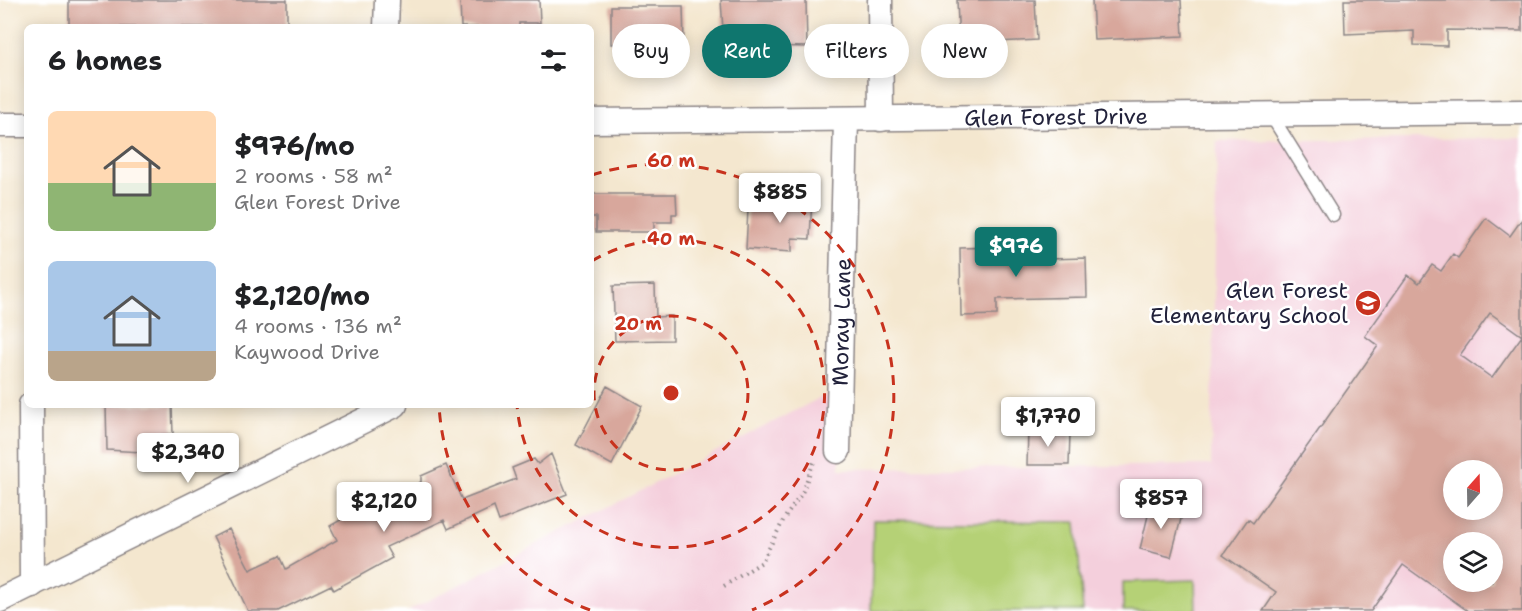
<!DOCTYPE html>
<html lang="en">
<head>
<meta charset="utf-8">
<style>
  :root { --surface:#fff; --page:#f2f2f2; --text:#202124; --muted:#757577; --accent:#0f766e }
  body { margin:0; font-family:"Shantell Sans",sans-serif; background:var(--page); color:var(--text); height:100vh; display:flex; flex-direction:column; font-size:22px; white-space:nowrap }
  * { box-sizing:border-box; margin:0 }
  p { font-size:20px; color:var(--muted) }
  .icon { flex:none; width:33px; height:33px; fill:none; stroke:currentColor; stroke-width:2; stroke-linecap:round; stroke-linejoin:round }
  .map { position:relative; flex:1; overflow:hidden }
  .details { position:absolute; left:24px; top:24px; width:570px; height:384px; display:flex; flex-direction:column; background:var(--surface); border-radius:9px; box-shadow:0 3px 15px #0003 }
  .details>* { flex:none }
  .hud { position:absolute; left:612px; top:24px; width:570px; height:54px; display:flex; gap:12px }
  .needle { width:39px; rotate:20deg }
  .buttons { position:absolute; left:1443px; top:460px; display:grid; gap:12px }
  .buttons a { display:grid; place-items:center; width:60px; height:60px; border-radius:50%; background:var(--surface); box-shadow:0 3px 15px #0003; font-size:30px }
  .price { position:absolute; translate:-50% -51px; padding:0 14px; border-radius:6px; background:#fff; color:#222; font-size:20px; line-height:39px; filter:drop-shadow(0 2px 3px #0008) }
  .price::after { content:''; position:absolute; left:50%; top:36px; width:18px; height:14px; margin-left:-9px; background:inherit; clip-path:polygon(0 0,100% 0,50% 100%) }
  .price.active { background:var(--accent); color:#fff }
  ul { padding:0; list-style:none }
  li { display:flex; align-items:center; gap:18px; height:150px; padding:0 24px }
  li span { display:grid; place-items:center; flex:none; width:168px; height:120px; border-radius:9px; color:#555 }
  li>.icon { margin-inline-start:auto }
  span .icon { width:72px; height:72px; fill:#fffc; stroke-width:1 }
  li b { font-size:26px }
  h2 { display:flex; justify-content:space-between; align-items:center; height:72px; padding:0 24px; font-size:26px }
  .tag { padding:0 21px; border-radius:27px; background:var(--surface); box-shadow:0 3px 15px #0003; font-size:21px; line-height:54px }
  .tag.active { background:var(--accent); color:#fff }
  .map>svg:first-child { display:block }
</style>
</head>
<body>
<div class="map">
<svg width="1522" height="611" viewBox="0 0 1522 611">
  <rect width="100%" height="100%" fill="#fff"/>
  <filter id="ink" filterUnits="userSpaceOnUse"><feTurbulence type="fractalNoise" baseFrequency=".0167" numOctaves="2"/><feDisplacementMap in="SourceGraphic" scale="12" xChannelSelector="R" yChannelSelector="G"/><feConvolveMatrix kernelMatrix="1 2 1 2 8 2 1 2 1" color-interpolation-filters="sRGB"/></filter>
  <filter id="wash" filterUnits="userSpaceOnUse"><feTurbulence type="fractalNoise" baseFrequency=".008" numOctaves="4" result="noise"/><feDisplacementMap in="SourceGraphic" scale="24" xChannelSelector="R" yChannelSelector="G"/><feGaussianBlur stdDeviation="1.35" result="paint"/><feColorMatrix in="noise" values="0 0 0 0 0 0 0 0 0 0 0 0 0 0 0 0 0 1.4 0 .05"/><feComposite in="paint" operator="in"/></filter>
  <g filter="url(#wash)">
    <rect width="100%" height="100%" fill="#f4e7cf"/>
    <!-- built -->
    <path fill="#f4cfdc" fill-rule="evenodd" d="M 1522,138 L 1522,611 L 408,611 L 841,387 L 840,469 L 1211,465 L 1217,141 ZM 1454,471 L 1492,471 L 1492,510 L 1454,510 ZM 1454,543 L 1492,543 L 1492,582 L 1454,582 Z"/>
    <!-- green -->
    <path fill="#b5d176" stroke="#6c7a58" stroke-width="1.5" d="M 873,520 L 1076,522 L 1083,611 L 871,611 Z
      M 1195,580 L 1196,611 L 1123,611 L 1123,582 Z"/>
    <g id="blocks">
      <!-- building -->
      <path fill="#d8a79c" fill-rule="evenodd" d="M 69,0 L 287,0 L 287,27 L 69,27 Z
        M 460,0 L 539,0 L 540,23 L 519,23 L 519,27 L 461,27 Z
        M 721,0 L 806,0 L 807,47 L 724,45 Z
        M 957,0 L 1035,0 L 1037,40 L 959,44 Z
        M 1092,0 L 1181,0 L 1183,36 L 1094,40 Z
        M 1344,0 L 1522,0 L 1522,31 L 1447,30 L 1447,46 L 1414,45 L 1414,31 L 1345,34 Z
        M 611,6 L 683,6 L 684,44 L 611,44 Z
        M 591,194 L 676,194 L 677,214 L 672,214 L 672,222 L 654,222 L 654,232 L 596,232 L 596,217 L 591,217 Z
        M 777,194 L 812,196 L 810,239 L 792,238 L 792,252 L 746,249 L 748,209 L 776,210 Z
        M 1486,218 L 1510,236 L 1522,219 L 1522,611 L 1468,611 L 1403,565 L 1371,611 L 1263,611 L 1276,592 L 1223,555 L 1248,519 L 1253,523 L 1378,346 L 1365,336 L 1408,275 L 1419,283 L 1432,265 L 1441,271 L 1453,254 L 1458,258 ZM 1490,313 L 1522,336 L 1492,378 L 1460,355 ZM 1454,471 L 1492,471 L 1492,510 L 1454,510 ZM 1454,543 L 1492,543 L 1492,582 L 1454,582 Z
        M 998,247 L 998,251 L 1048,250 L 1048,259 L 1086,258 L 1087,297 L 997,299 L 997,315 L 961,316 L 960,248 Z
        M 655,285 L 656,317 L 672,316 L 672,340 L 615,341 L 613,286 Z
        M 607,386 L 642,406 L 612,465 L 576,445 Z
        M 106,405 L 172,405 L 173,434 L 140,436 L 142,452 L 107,450 Z
        M 1028,431 L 1070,432 L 1069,465 L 1027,465 Z
        M 551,454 L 567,494 L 499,521 L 494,507 L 448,529 L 444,520 L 386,547 L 392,558 L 334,590 L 331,585 L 278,611 L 248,611 L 213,537 L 229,529 L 250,570 L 280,556 L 286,569 L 337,540 L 330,526 L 363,507 L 364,509 L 421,482 L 421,476 L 446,465 L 462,500 L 516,479 L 512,468 L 534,459 L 538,464 Z
        M 1151,503 L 1183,511 L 1171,557 L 1140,549 Z"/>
    </g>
  </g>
  <g filter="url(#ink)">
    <use href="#blocks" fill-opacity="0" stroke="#8b8485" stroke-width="1.5"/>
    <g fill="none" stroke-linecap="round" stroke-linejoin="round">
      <!-- service casing -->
      <g stroke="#8b8485" stroke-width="15">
        <path id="service" d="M 1271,115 L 1333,215"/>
      </g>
      <!-- minor casing -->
      <g stroke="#8b8485" stroke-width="27">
        <g id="minor">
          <path d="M 880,0 L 881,119"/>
          <path d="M 386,27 L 387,0"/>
          <path id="s1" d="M 591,121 L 1522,112"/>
          <path d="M 0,125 L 27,125"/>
          <path d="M 31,405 L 32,585"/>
          <path id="s2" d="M 838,451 L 846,120"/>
          <path d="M 0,600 L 395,405"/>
        </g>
      </g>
      <!-- path -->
      <path stroke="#8b8485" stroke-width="4" stroke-dasharray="1.5 4.5" stroke-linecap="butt" d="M 724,586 L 762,562 L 784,519 L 802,493 L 815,459"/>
      <!-- service -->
      <use href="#service" stroke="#fff" stroke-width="12"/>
      <!-- minor -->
      <use href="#minor" stroke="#fff" stroke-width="24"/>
    </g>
  </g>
  <!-- distance rings -->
  <g fill="none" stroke="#c8321e" stroke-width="3" stroke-dasharray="10 8">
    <circle cx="671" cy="393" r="77"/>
    <path d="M592 261A154 154 0 1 1 517 405"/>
    <path d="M590 610A232 232 0 0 1 439 405M592 175A232 232 0 0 1 752 610"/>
  </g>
  <!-- icons -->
  <defs>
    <g id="school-disc" transform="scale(1.35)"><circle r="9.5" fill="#c8321e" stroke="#fff"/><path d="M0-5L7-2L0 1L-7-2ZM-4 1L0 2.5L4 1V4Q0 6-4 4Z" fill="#fff"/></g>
  </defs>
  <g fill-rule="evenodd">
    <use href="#school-disc" x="1368" y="303"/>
  </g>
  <g text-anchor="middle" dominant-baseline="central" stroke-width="5" stroke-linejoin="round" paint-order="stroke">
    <!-- street labels -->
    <g font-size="22" fill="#22223b" stroke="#fff">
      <text stroke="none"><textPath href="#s1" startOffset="465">Glen Forest Drive</textPath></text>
      <text stroke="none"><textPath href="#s2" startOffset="129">Moray Lane</textPath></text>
    </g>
    <!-- poi labels -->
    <g font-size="22" fill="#22223b" stroke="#fff" text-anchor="end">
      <text x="1348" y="290">Glen Forest<tspan x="1348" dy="25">Elementary School</tspan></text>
    </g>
  </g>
  <circle cx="671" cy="393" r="9" fill="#c8321e" stroke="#fff" stroke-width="3"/>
  <g font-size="18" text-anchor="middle" font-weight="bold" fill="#c8321e" stroke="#fff" stroke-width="5" stroke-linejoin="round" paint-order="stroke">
    <text x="671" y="167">60 m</text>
    <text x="671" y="245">40 m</text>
    <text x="638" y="330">20 m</text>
  </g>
</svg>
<div class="buttons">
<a><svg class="needle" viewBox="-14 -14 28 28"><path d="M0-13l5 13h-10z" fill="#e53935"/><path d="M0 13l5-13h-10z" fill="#757577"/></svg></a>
<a><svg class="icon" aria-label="layers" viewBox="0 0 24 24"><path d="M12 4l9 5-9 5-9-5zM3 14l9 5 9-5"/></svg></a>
</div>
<b class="price" style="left:780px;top:224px">$885</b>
<b class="price active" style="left:1016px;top:278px">$976</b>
<b class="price" style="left:1048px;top:448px">$1,770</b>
<b class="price" style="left:188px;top:484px">$2,340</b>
<b class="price" style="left:1161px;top:530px">$857</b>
<b class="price" style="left:384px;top:533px">$2,120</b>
<div class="hud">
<a class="tag">Buy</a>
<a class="tag active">Rent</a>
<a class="tag">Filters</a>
<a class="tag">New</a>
</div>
<section class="details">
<h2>6 homes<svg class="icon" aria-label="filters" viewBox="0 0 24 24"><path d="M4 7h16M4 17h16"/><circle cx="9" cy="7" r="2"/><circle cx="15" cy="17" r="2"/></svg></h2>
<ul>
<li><span style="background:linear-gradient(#ffd9b3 60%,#8fb573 0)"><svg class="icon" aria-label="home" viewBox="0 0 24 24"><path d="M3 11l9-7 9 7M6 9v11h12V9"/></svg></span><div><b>$976/mo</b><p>2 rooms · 58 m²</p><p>Glen Forest Drive</p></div></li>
<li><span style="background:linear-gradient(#a9c7e8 75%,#b9a48a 0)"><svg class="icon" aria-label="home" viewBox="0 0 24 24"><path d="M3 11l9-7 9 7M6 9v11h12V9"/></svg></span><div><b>$2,120/mo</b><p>4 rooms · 136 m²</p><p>Kaywood Drive</p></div></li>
</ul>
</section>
</div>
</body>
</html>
